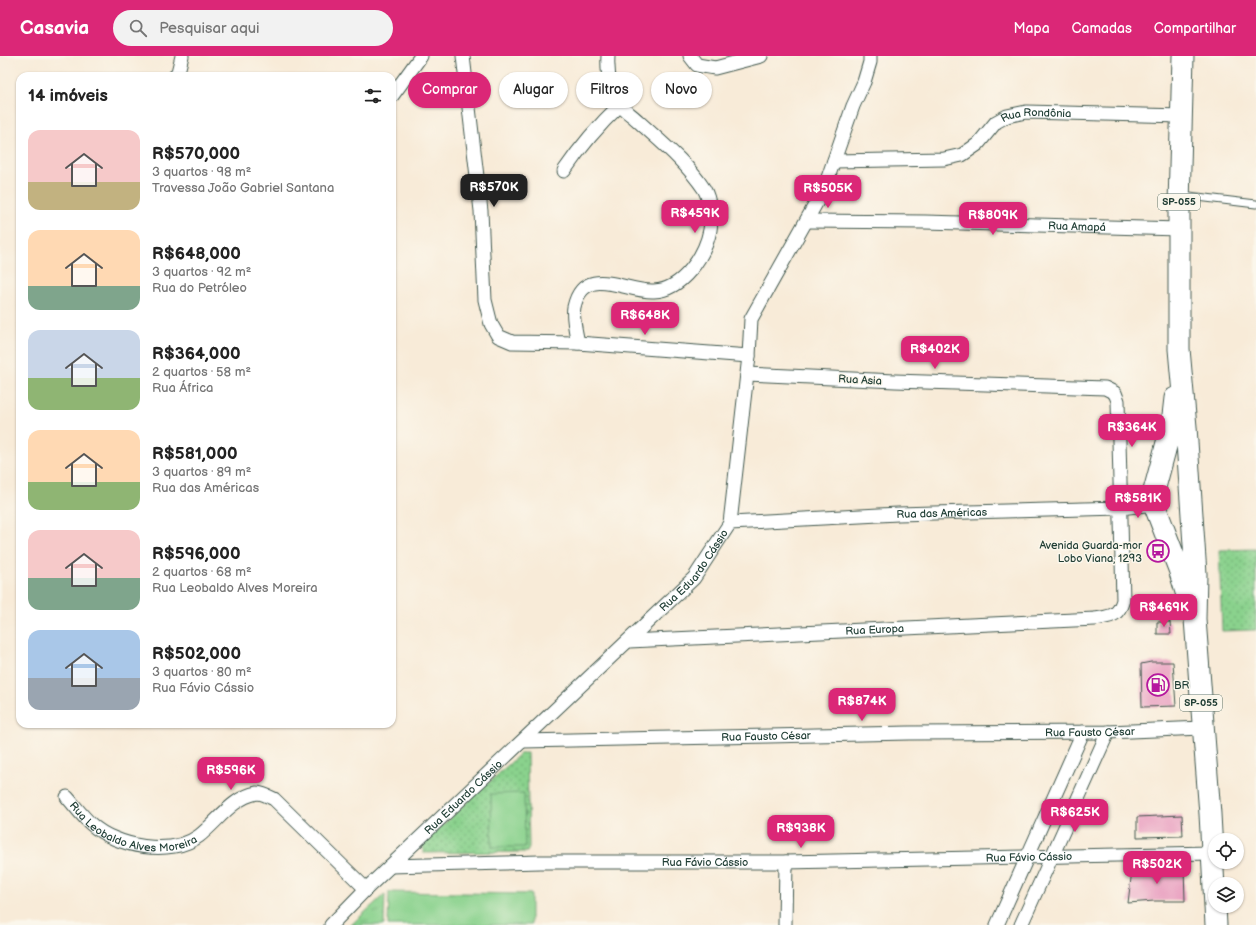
<!DOCTYPE html>
<html lang="pt">
<head>
<meta charset="utf-8">
<style>
  :root { --surface:#fff; --page:#f2f2f2; --text:#222; --muted:#767676; --accent:#db2777 }
  body { margin:0; font-family:"Balsamiq Sans",sans-serif; background:var(--page); color:var(--text); height:100vh; display:flex; flex-direction:column; font-size:15px; white-space:nowrap }
  * { box-sizing:border-box; margin:0 }
  p { font-size:13px; color:var(--muted) }
  .icon { flex:none; width:22px; height:22px; fill:none; stroke:currentColor; stroke-width:2; stroke-linecap:round; stroke-linejoin:round }
  .map { position:relative; flex:1; overflow:hidden }
  .sheet { position:absolute; left:16px; top:16px; width:380px; height:656px; display:flex; flex-direction:column; background:var(--surface); border-radius:12px; box-shadow:0 1px 3px #0004 }
  .sheet>* { flex:none }
  .hud { position:absolute; left:408px; top:16px; width:380px; height:36px; display:flex; gap:8px }
  .controls { position:absolute; left:1208px; top:777px; display:grid; gap:8px }
  .controls a { display:grid; place-items:center; width:36px; height:36px; border-radius:50%; background:var(--surface); box-shadow:0 1px 3px #0004; font-size:20px }
  .price { position:absolute; translate:-50% -34px; padding:0 9px; border-radius:8px; background:var(--accent); color:#fff; font-size:13px; line-height:26px; filter:drop-shadow(0 1px 2px #0008) }
  .price::after { content:''; position:absolute; left:50%; top:24px; width:12px; height:9px; margin-left:-6px; background:inherit; clip-path:polygon(0 0,100% 0,50% 100%) }
  .price.selected { background:#222; color:#fff }
  ul { padding:0; list-style:none }
  li { display:flex; align-items:center; gap:12px; height:100px; padding:0 12px }
  li span { display:grid; place-items:center; flex:none; width:112px; height:80px; border-radius:12px; color:#555 }
  li>.icon { margin-inline-start:auto }
  span .icon { width:48px; height:48px; fill:#fffc; stroke-width:1 }
  li b { font-size:17px }
  h2 { display:flex; justify-content:space-between; align-items:center; height:48px; padding:0 12px; font-size:17px }
  .tag { padding:0 14px; border-radius:18px; background:var(--surface); box-shadow:0 1px 3px #0004; font-size:14px; line-height:36px }
  .tag.selected { background:var(--accent); color:#fff }
  header { display:flex; align-items:center; gap:24px; box-sizing:border-box; height:56px; padding:0 20px; background:var(--accent); color:#fff }
  header strong { font-size:19px }
  nav { display:flex; gap:22px; margin-inline-start:auto; font-size:14px }
  .search { width:280px; height:36px; background:var(--page); display:flex; align-items:center; gap:10px; box-sizing:border-box; padding:0 14px; border-radius:22px; color:var(--muted); font-size:15px }
  .map>svg:first-child { display:block }
</style>
</head>
<body>
<header>
<strong>Casavia</strong>
<div class="search"><svg class="icon" aria-label="search" viewBox="0 0 24 24"><circle cx="10" cy="10" r="6"/><path d="M15 15l6 6"/></svg>Pesquisar aqui</div>
<nav><a>Mapa</a><a>Camadas</a><a>Compartilhar</a></nav>
</header>
<div class="map">
<svg width="1256" height="869" viewBox="0 0 1256 869">
  <defs>
    <pattern id="grass-tufts" width="24" height="20" patternUnits="userSpaceOnUse"><rect width="24" height="20" fill="#8ad28d"/><path d="M3 7l-1-3M5 7V3M7 7l1-3M15 17l-1-3M17 17v-4M19 17l1-3" fill="none" stroke="#70ac74"/></pattern>
    <pattern id="park-dots" width="8" height="8" patternUnits="userSpaceOnUse"><rect width="8" height="8" fill="#8ad28d"/><path d="M2 2h.1M6 6h.1" fill="none" stroke="#70ac74" stroke-width="1.8" stroke-linecap="round"/></pattern>
  </defs>
  <rect width="100%" height="100%" fill="#fbf7ec"/>
  <filter id="ink" filterUnits="userSpaceOnUse"><feTurbulence type="fractalNoise" baseFrequency=".025" numOctaves="2"/><feDisplacementMap in="SourceGraphic" scale="8" xChannelSelector="R" yChannelSelector="G"/><feConvolveMatrix kernelMatrix="1 2 1 2 8 2 1 2 1" color-interpolation-filters="sRGB"/></filter>
  <filter id="wash" filterUnits="userSpaceOnUse"><feTurbulence type="fractalNoise" baseFrequency=".012" numOctaves="4" result="noise"/><feDisplacementMap in="SourceGraphic" scale="16" xChannelSelector="R" yChannelSelector="G"/><feGaussianBlur stdDeviation="0.9" result="paint"/><feColorMatrix in="noise" values="0 0 0 0 0 0 0 0 0 0 0 0 0 0 0 0 0 1.4 0 .05"/><feComposite in="paint" operator="in"/></filter>
  <g filter="url(#wash)">
    <rect width="100%" height="100%" fill="#f8ebd8"/>
    <!-- grass -->
    <path fill="url(#grass-tufts)" stroke="#548860" d="M 385,838 L 384,869 L 351,869 Z"/>
    <!-- park -->
    <path fill="url(#park-dots)" stroke="#548860" d="M 1256,493 L 1256,574 L 1222,575 L 1219,494 Z
      M 521,697 L 527,697 L 529,792 L 527,796 L 423,797 L 423,787 Z"/>
    <!-- garden -->
    <path fill="#8ad28d" stroke="#548860" d="M 524,737 L 525,791 L 492,791 L 491,738 Z
      M 389,836 L 531,838 L 531,869 L 388,869 Z"/>
    <g id="blocks">
      <!-- building -->
      <path fill="#e796bb" d="M 1157,566 L 1170,566 L 1171,578 L 1157,578 Z
        M 1151,606 L 1173,606 L 1176,650 L 1142,651 L 1141,608 Z
        M 1182,759 L 1183,780 L 1137,781 L 1137,761 Z
        M 1184,811 L 1185,845 L 1154,845 L 1128,847 L 1132,814 Z"/>
    </g>
  </g>
  <g filter="url(#ink)">
    <use href="#blocks" fill-opacity="0" stroke="#40574d" stroke-width="1"/>
    <g fill="none" stroke-linecap="round" stroke-linejoin="round">
      <!-- lane casing -->
      <g stroke="#40574d" stroke-width="9">
        <path id="lane" d="M 1181,139 L 1256,148"/>
      </g>
      <!-- street casing -->
      <g stroke="#40574d" stroke-width="15">
        <g id="street">
          <path d="M 463,0 L 481,155 L 485,244 L 491,268 L 498,280 L 512,286 L 578,287 L 749,300"/>
          <path d="M 690,0 L 697,9 L 715,12 L 761,0"/>
          <path d="M 175,20 L 178,16 L 182,0"/>
          <path d="M 392,40 L 421,0"/>
          <path id="s1" d="M 834,105 L 944,103 L 962,99 L 978,88 L 996,66 L 1007,60 L 1026,56 L 1182,60"/>
          <path d="M 564,115 C 581,90 599,69 620,49"/>
          <path id="s2" d="M 807,165 L 925,166 L 1179,173"/>
          <path d="M 578,287 C 576,277 572,261 574,251 C 584,206 626,237 654,235 C 682,234 705,200 710,174 C 712,163 710,143 704,133 C 687,107 661,86 638,65 C 633,60 625,55 620,49 C 610,35 607,17 608,0"/>
          <path id="s3" d="M 730,467 L 898,458 L 1120,452 L 1154,448"/>
          <path id="s4" d="M 629,585 L 1095,563 C 1111,560 1118,561 1123,544 L 1118,345 L 1115,337 L 1105,332 L 895,325 L 747,318"/>
          <path id="s5" d="M 523,685 L 909,677 L 1108,676 L 1202,672"/>
          <path id="s6" d="M 67,741 C 75,750 82,760 91,768 C 116,791 171,801 199,780 C 217,766 233,741 257,737 C 262,737 270,741 274,743 L 366,833"/>
          <path id="s7" d="M 390,810 L 540,806 L 786,806 L 1211,797"/>
          <path id="s8" d="M 331,869 L 366,833 L 694,522 L 730,467 L 749,300 L 751,263 L 824,133 L 853,50 L 864,26 L 870,6 L 870,0"/>
          <path d="M 785,869 L 786,806"/>
          <path d="M 997,869 L 1083,676"/>
          <path d="M 1021,869 L 1108,676"/>
        </g>
      </g>
      <!-- primary casing -->
      <g stroke="#40574d" stroke-width="23">
        <path id="primary" d="M 1183,0 L 1179,148 L 1179,293 L 1186,371 L 1196,518 L 1195,563 L 1210,758 L 1216,869
          M 1175,342 L 1172,368 L 1154,435 L 1154,448 L 1179,513 L 1189,546"/>
      </g>
      <!-- lane -->
      <use href="#lane" stroke="#fff" stroke-width="7"/>
      <!-- street -->
      <use href="#street" stroke="#fff" stroke-width="13"/>
      <!-- primary -->
      <use href="#primary" stroke="#fff" stroke-width="21"/>
    </g>
  </g>
  <!-- icons -->
  <defs>
    <g id="bus-ring" transform="scale(1.15)"><circle r="9.5" fill="#fbf7ec" stroke="#b5179e" stroke-width="1.5"/><path d="M-5-6H5V4H4V6H2V4H-2V6H-4V4H-5ZM-3.5-4V0h7V-4ZM-3.5 1.2v1.5H-2V1.2ZM2 1.2v1.5H3.5V1.2Z" fill="#b5179e"/></g>
    <g id="fuel-ring" transform="scale(1.15)"><circle r="9.5" fill="#fbf7ec" stroke="#b5179e" stroke-width="1.5"/><path d="M-5.5-6h7V0h2V4h1.3V-2.5L3-4.5l.8-.8L6-3V5H2.5V1h-1V6h-7ZM-4.2-4.7v3.2H.2V-4.7Z" fill="#b5179e"/></g>
  </defs>
  <g fill-rule="evenodd">
    <use href="#bus-ring" x="1158" y="495"/>
    <use href="#fuel-ring" x="1158" y="629"/>
  </g>
  <g text-anchor="middle" dominant-baseline="central" stroke-width="3" stroke-linejoin="round" paint-order="stroke">
    <!-- shield labels -->
    <g fill="#fbf7ec" stroke="#61756b" stroke-width="1">
      <rect x="1158" y="138" width="42" height="16" rx="3"/>
      <rect x="1180" y="639" width="42" height="16" rx="3"/>
    </g>
    <g font-size="10" font-weight="bold" fill="#1f3d34">
      <text x="1179" y="146">SP-055</text>
      <text x="1201" y="647">SP-055</text>
    </g>
    <!-- street labels -->
    <g font-size="11" fill="#1f3d34" stroke="#fbf7ec">
      <text stroke="none"><textPath href="#s1" startOffset="218">Rua Rondônia</textPath></text>
      <text stroke="none"><textPath href="#s2" startOffset="270">Rua Amapá</textPath></text>
      <text transform="translate(860 324) rotate(3)">Rua Asia</text>
      <text stroke="none"><textPath href="#s3" startOffset="212">Rua das Américas</textPath></text>
      <text stroke="none"><textPath href="#s8" startOffset="508">Rua Eduardo Cássio</textPath></text>
      <text stroke="none"><textPath href="#s4" startOffset="246">Rua Europa</textPath></text>
      <text stroke="none"><textPath href="#s5" startOffset="567">Rua Fausto César</textPath></text>
      <text stroke="none"><textPath href="#s5" startOffset="243">Rua Fausto César</textPath></text>
      <text stroke="none"><textPath href="#s8" startOffset="184">Rua Eduardo Cássio</textPath></text>
      <text stroke="none"><textPath href="#s6" startOffset="78">Rua Leobaldo Alves Moreira</textPath></text>
      <text stroke="none"><textPath href="#s7" startOffset="639">Rua Fávio Cássio</textPath></text>
      <text stroke="none"><textPath href="#s7" startOffset="315">Rua Fávio Cássio</textPath></text>
    </g>
    <!-- poi labels -->
    <g font-size="11" fill="#1f3d34" stroke="#fbf7ec" text-anchor="end">
      <text x="1142" y="489">Avenida Guarda-mor<tspan x="1142" dy="13">Lobo Viana, 1293</tspan></text>
      <text x="1174" y="629" text-anchor="start">BR</text>
    </g>
  </g>
</svg>
<div class="controls">
<a><svg class="icon" aria-label="locate" viewBox="0 0 24 24"><circle cx="12" cy="12" r="6"/><path d="M12 2v4M12 18v4M2 12h4M18 12h4"/></svg></a>
<a><svg class="icon" aria-label="layers" viewBox="0 0 24 24"><path d="M12 4l9 5-9 5-9-5zM3 14l9 5 9-5"/></svg></a>
</div>
<b class="price selected" style="left:494px;top:152px">R$570K</b>
<b class="price" style="left:828px;top:153px">R$505K</b>
<b class="price" style="left:695px;top:178px">R$459K</b>
<b class="price" style="left:993px;top:180px">R$809K</b>
<b class="price" style="left:645px;top:280px">R$648K</b>
<b class="price" style="left:935px;top:314px">R$402K</b>
<b class="price" style="left:1132px;top:392px">R$364K</b>
<b class="price" style="left:1138px;top:463px">R$581K</b>
<b class="price" style="left:1164px;top:572px">R$469K</b>
<b class="price" style="left:862px;top:666px">R$874K</b>
<b class="price" style="left:231px;top:735px">R$596K</b>
<b class="price" style="left:1075px;top:777px">R$625K</b>
<b class="price" style="left:801px;top:793px">R$938K</b>
<b class="price" style="left:1157px;top:829px">R$502K</b>
<div class="hud">
<a class="tag selected">Comprar</a>
<a class="tag">Alugar</a>
<a class="tag">Filtros</a>
<a class="tag">Novo</a>
</div>
<section class="sheet">
<h2>14 imóveis<svg class="icon" aria-label="filters" viewBox="0 0 24 24"><path d="M4 7h16M4 17h16"/><circle cx="9" cy="7" r="2"/><circle cx="15" cy="17" r="2"/></svg></h2>
<ul>
<li><span style="background:linear-gradient(#f6c9c9 65%,#c2b280 0)"><svg class="icon" aria-label="home" viewBox="0 0 24 24"><path d="M3 11l9-7 9 7M6 9v11h12V9"/></svg></span><div><b>R$570,000</b><p>3 quartos · 98 m²</p><p>Travessa João Gabriel Santana</p></div></li>
<li><span style="background:linear-gradient(#ffd9b3 70%,#7fa58c 0)"><svg class="icon" aria-label="home" viewBox="0 0 24 24"><path d="M3 11l9-7 9 7M6 9v11h12V9"/></svg></span><div><b>R$648,000</b><p>3 quartos · 92 m²</p><p>Rua do Petróleo</p></div></li>
<li><span style="background:linear-gradient(#c9d6e8 60%,#8fb573 0)"><svg class="icon" aria-label="home" viewBox="0 0 24 24"><path d="M3 11l9-7 9 7M6 9v11h12V9"/></svg></span><div><b>R$364,000</b><p>2 quartos · 58 m²</p><p>Rua África</p></div></li>
<li><span style="background:linear-gradient(#ffd9b3 65%,#8fb573 0)"><svg class="icon" aria-label="home" viewBox="0 0 24 24"><path d="M3 11l9-7 9 7M6 9v11h12V9"/></svg></span><div><b>R$581,000</b><p>3 quartos · 89 m²</p><p>Rua das Américas</p></div></li>
<li><span style="background:linear-gradient(#f6c9c9 60%,#7fa58c 0)"><svg class="icon" aria-label="home" viewBox="0 0 24 24"><path d="M3 11l9-7 9 7M6 9v11h12V9"/></svg></span><div><b>R$596,000</b><p>2 quartos · 68 m²</p><p>Rua Leobaldo Alves Moreira</p></div></li>
<li><span style="background:linear-gradient(#a9c7e8 60%,#9aa5b1 0)"><svg class="icon" aria-label="home" viewBox="0 0 24 24"><path d="M3 11l9-7 9 7M6 9v11h12V9"/></svg></span><div><b>R$502,000</b><p>3 quartos · 80 m²</p><p>Rua Fávio Cássio</p></div></li>
</ul>
</section>
</div>
</body>
</html>
